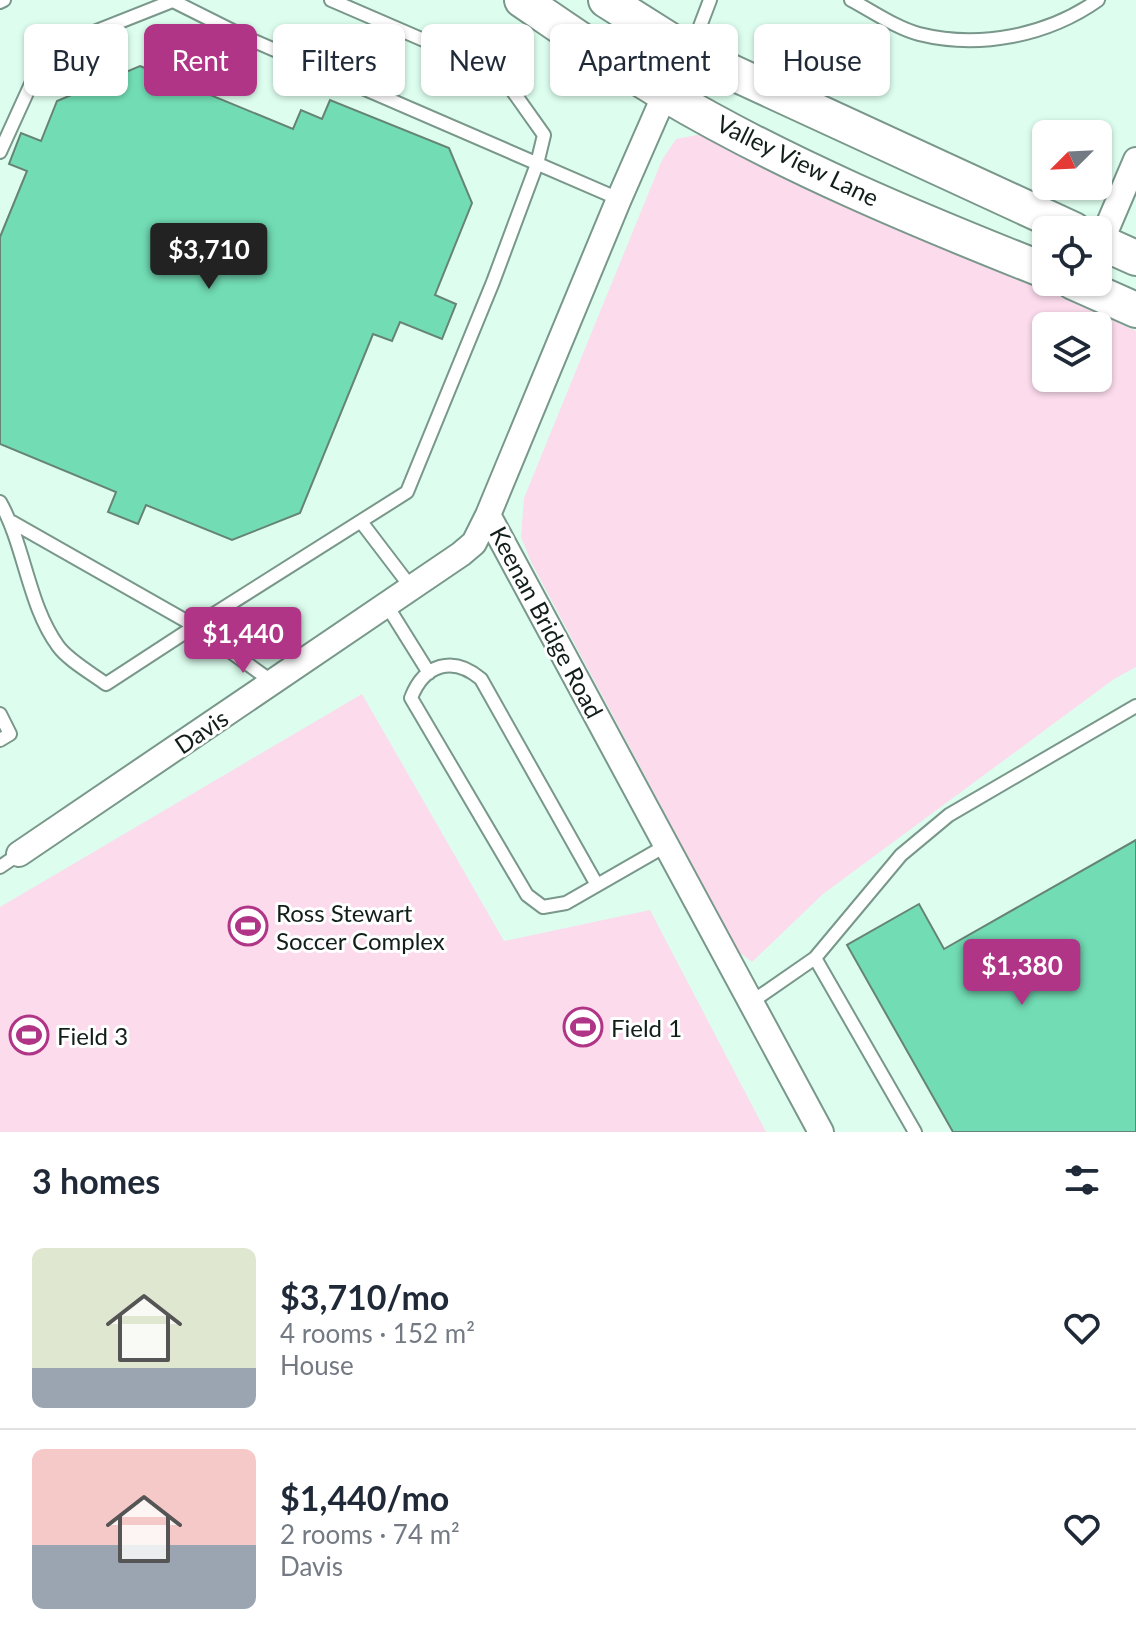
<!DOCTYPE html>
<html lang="en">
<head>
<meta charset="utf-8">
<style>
  :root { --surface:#fff; --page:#f6f6f7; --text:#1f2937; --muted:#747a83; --line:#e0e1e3; --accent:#b13586 }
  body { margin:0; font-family:Lato,sans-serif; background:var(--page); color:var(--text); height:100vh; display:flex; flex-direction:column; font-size:30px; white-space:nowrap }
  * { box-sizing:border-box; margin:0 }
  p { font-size:26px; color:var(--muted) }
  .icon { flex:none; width:44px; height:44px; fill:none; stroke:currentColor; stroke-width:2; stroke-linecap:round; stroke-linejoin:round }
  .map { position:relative; height:1132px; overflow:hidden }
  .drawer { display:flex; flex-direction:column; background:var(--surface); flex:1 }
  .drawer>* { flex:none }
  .top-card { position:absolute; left:24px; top:24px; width:1088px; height:72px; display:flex; gap:16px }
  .needle { width:52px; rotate:246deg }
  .controls { position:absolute; left:1032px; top:120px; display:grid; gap:16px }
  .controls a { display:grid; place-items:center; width:80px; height:80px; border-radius:12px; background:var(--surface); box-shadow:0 2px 6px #0004; font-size:40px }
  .price { position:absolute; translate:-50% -68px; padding:0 18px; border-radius:8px; background:var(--accent); color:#fff; font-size:26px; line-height:52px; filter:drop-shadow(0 2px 4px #0008) }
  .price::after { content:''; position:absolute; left:50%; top:48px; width:24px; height:18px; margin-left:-12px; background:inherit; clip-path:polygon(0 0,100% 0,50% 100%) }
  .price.selected { background:#222; color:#fff }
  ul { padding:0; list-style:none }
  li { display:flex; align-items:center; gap:24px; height:200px; padding:0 32px }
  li+li { border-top:2px solid var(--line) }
  li span { display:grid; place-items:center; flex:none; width:224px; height:160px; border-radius:12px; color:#555 }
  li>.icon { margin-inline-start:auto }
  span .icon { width:96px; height:96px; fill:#fffc; stroke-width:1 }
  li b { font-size:34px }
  h2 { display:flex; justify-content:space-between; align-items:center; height:96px; padding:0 32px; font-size:34px }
  .pill { padding:0 28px; border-radius:12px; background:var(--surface); box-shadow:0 2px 6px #0004; font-size:28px; line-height:72px }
  .pill.selected { background:var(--accent); color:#fff }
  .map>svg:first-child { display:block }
</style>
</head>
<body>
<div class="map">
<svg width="1136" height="1132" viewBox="0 0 1136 1132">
  <rect width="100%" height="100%" fill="#ddfeef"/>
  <!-- green -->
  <path fill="#fbdbec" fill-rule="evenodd" d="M 702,134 L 1136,331 L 1136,667 L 1114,679 L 823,894 L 752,962 L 739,952 L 531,562 L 521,537 L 524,498 L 662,160 L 676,139 ZM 1046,326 L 1098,326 L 1098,378 L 1046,378 Z
    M 362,694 L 504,941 L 650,910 L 766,1132 L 0,1132 L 0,907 Z"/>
  <!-- building -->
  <path fill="#72ddb5" stroke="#668377" stroke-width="2" d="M 140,66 L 293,129 L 301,110 L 322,119 L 330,100 L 449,148 L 472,203 L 435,295 L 456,304 L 442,339 L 400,322 L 392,341 L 373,334 L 300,513 L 232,540 L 146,505 L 138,524 L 108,512 L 116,492 L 0,444 L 0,237 L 27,171 L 9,164 L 21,133 L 41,141 L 57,101 Z
    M 1136,840 L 1136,1132 L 953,1132 L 847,945 L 919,904 L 944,949 Z"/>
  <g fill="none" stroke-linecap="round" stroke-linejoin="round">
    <!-- service casing -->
    <g stroke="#79978a" stroke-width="16">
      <path id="service" d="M 171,0 L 247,38 L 619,199
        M 851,0 C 872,11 896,28 919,34 C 979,49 1047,36 1098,0
        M 0,2 L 4,0
        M 691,50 L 710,0
        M 0,152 L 46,51 L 175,0
        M 0,502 C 25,546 28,605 58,646 C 68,660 91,673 106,684 L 195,626 L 274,683
        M 12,522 L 195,626 L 407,492 L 493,282 L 537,164 L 544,135 L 500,73 L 331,0
        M 362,523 L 410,586
        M 386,604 L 429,673
        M 0,714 L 10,734 L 0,740
        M 0,867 L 19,854
        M 597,885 L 481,679 C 453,655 424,664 411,698 L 527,895 L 543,907 L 566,903 L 667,845
        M 750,1003 L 815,958
        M 915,1132 L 815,958 L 901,855 L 949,815 L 1136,706"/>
    </g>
    <!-- minor casing -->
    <g stroke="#79978a" stroke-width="28">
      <path id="minor" d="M 690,53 L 665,94 L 619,199 L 488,515 L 821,1132
        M 1098,249 L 1136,160
        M 19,854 L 461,554 L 474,543 L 488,515"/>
    </g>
    <!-- secondary casing -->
    <g stroke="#79978a" stroke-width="38">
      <path id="secondary" d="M 522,0 C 569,32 616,65 665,94 C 785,165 917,220 1046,271
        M 606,0 L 690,53 L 1074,230
        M 1098,241 L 1136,258
        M 1073,282 L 1136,310"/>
    </g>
    <!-- service -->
    <use href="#service" stroke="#fff" stroke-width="12"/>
    <!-- minor -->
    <use href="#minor" stroke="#fff" stroke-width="24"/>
    <!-- secondary -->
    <use href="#secondary" stroke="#fff" stroke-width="34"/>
  </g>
  <!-- icons -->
  <defs>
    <g id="stadium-ring" transform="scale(2)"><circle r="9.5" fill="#fff" stroke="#b13586" stroke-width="1.5"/><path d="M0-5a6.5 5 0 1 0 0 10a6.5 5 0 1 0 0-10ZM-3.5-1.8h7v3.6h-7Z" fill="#b13586"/></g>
  </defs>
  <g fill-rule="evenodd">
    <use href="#stadium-ring" x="248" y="926"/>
    <use href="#stadium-ring" x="583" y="1027"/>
    <use href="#stadium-ring" x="29" y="1035"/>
  </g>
  <g text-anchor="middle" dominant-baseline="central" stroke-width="6" stroke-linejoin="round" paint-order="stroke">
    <!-- street labels -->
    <g font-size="24" fill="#121e19" stroke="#fff">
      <text transform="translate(798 160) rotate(26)">Valley View Lane</text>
      <text transform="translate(547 622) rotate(62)">Keenan Bridge Road</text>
      <text transform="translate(201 731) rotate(-34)">Davis</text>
    </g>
    <!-- poi labels -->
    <g font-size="24" fill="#121e19" stroke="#fff" text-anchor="start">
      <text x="276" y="912">Ross Stewart<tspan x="276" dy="28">Soccer Complex</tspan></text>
      <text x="611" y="1027">Field 1</text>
      <text x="57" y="1035">Field 3</text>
    </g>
  </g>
</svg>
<div class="controls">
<a><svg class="needle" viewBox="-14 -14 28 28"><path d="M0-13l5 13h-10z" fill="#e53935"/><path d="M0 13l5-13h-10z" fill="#747a83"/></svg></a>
<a><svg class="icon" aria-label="locate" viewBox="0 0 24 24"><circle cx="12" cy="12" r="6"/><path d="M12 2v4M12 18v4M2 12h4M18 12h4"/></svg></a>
<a><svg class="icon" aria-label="layers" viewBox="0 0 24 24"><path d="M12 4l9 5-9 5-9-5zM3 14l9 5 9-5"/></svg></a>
</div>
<b class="price selected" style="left:209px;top:291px">$3,710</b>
<b class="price" style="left:243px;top:675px">$1,440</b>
<b class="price" style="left:1022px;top:1007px">$1,380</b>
<div class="top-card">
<a class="pill">Buy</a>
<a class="pill selected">Rent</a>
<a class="pill">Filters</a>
<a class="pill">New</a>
<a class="pill">Apartment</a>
<a class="pill">House</a>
</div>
</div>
<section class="drawer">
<h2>3 homes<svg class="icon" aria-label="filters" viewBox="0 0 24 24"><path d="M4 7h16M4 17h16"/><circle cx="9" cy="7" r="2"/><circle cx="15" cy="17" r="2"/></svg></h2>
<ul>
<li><span style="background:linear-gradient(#dfe7d0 75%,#9aa5b1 0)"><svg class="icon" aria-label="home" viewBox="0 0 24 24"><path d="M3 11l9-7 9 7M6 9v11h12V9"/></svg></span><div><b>$3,710/mo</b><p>4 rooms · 152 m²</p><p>House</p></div><svg class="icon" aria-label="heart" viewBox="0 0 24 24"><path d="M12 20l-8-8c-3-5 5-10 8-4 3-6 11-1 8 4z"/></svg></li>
<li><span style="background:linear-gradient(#f6c9c9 60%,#9aa5b1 0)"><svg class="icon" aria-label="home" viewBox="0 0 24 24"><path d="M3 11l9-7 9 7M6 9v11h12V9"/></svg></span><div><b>$1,440/mo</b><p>2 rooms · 74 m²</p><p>Davis</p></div><svg class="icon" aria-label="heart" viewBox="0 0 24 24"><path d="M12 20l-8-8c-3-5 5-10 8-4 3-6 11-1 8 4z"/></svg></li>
</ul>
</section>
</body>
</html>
